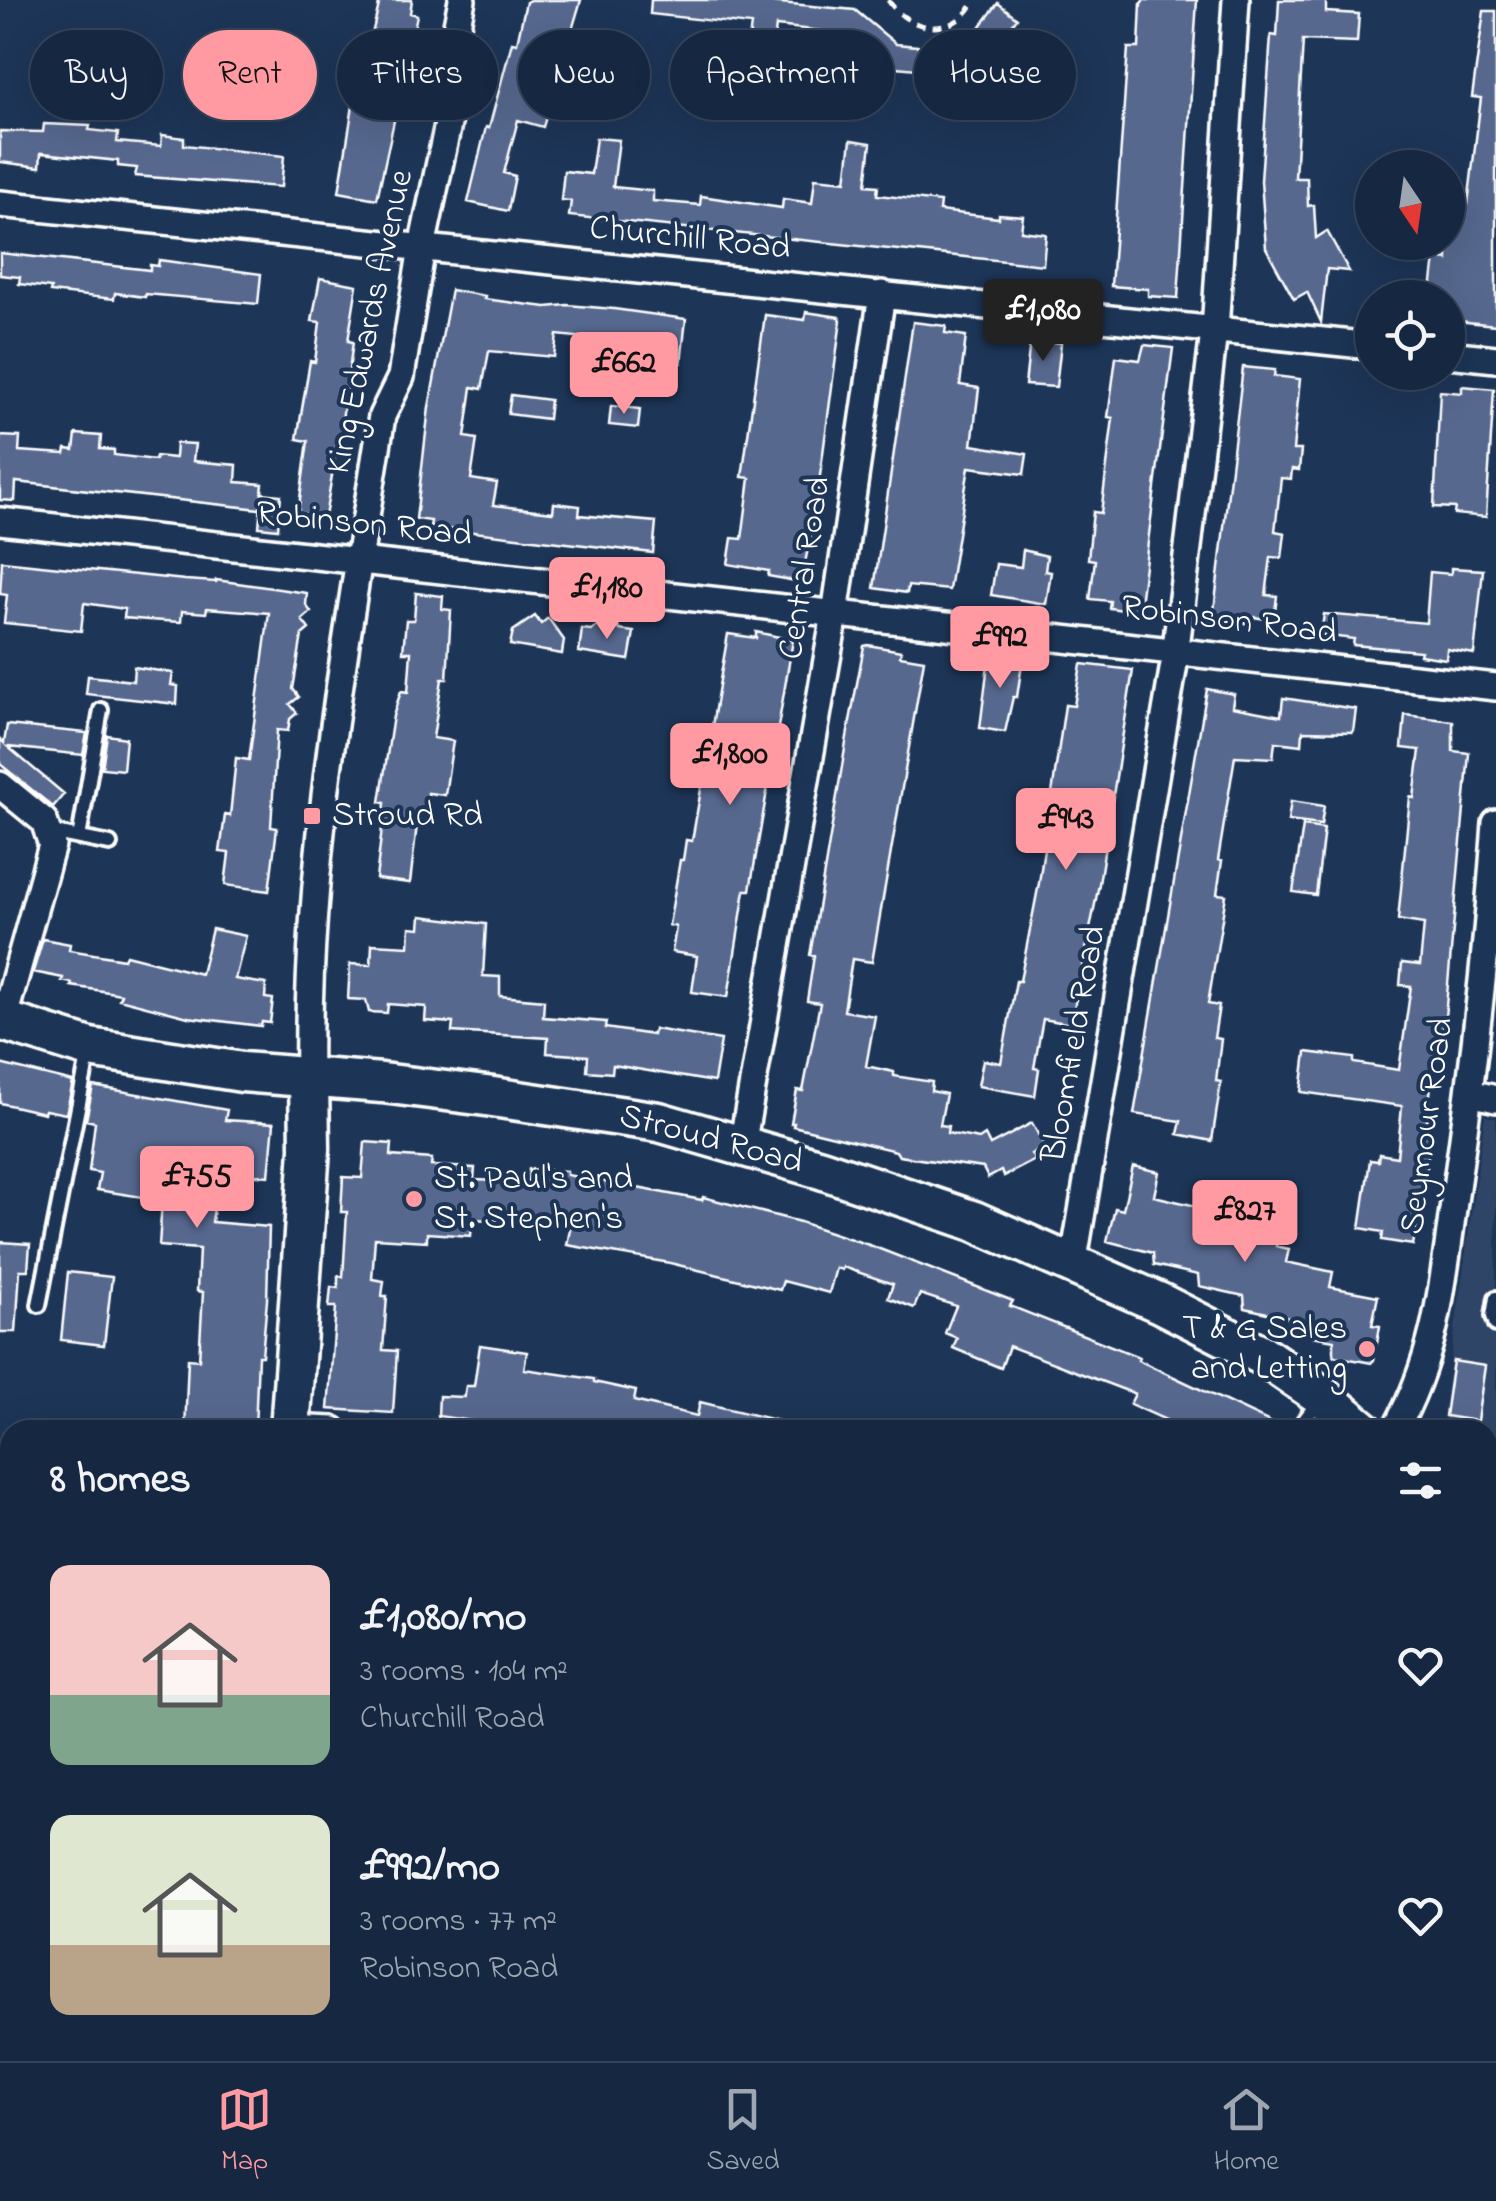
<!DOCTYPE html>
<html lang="en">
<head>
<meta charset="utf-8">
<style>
  :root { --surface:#162841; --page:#1f3048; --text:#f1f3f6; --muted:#9ea6b1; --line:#35445a; --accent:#ff9aa2 }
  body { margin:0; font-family:"Indie Flower",sans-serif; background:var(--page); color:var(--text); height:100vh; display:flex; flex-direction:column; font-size:38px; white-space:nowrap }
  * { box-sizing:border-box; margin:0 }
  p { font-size:32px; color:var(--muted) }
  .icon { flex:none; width:55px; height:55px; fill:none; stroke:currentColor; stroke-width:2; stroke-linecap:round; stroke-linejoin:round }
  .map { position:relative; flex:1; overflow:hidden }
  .sheet { position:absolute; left:0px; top:1420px; width:1498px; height:642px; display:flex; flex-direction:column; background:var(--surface); border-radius:30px 30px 0 0; box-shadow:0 10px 40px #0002,0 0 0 2px var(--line) }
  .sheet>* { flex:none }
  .top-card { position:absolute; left:30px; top:30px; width:1438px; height:90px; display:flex; gap:20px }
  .needle { width:65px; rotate:167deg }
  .fabs { position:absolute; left:1355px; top:150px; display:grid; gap:20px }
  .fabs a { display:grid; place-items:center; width:110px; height:110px; border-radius:50%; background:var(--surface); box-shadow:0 10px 40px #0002,0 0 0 2px var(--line); font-size:50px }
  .price { position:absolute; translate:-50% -85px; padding:0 22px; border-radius:10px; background:var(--accent); color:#111; font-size:32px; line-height:65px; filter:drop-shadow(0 2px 5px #0008) }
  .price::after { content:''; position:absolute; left:50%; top:60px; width:30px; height:22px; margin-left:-15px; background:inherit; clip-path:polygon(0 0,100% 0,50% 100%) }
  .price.selected { background:#222; color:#fff }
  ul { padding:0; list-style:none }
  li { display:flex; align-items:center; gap:30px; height:250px; padding:0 50px }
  li span { display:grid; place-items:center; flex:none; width:280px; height:200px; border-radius:20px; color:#555 }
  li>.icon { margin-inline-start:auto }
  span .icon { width:120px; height:120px; fill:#fffc; stroke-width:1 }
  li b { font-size:42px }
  h2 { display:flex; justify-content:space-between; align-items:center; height:120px; padding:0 50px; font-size:42px }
  .chip { padding:0 35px; border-radius:45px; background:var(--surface); box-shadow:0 10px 40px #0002,0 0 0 2px var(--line); font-size:35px; line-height:90px }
  .chip.selected { background:var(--accent); color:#111 }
  .menu { display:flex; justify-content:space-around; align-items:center; height:140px; border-top:2px solid var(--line); background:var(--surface); font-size:28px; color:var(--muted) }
  .menu a { display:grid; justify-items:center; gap:5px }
  .menu .selected { color:var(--accent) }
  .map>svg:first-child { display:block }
</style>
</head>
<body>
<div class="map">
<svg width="1496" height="2061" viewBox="0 0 1496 2061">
  <rect width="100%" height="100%" fill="#1d3557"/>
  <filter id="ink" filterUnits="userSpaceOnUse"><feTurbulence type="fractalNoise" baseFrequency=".01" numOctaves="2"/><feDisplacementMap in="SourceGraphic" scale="20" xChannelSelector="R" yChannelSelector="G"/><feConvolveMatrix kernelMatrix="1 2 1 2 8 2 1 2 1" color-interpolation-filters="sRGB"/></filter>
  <g filter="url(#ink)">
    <!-- built -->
    <path fill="#2e4468" d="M 1485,1116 L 1496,1118 L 1496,1532 L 1488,1525 L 1488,1430 L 1445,1430 L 1444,1408 Z
      M 1488,1880 L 1496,1881 L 1496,2061 L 1114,2060 L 1114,2052 L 1488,2052 Z"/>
    <!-- building -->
    <path fill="#56678e" stroke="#fff" stroke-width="2.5" d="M 380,0 L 412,0 L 410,13 L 417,15 L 377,199 L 339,192 L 355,93 L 369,96 L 376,59 L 367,56 Z
      M 530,0 L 581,0 L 543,127 L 518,120 L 504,173 L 515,176 L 508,211 L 468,202 L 486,127 L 489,128 L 512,42 L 517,43 L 526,2 Z
      M 651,0 L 749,0 L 855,10 L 896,44 L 960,50 L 958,73 L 886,66 L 848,34 L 776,26 L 774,42 L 749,39 L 751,25 L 650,14 Z
      M 1144,0 L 1197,0 L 1178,298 L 1148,296 L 1148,289 L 1111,286 L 1128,48 L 1139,48 L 1141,3 Z
      M 1279,0 L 1326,0 L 1326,12 L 1359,14 L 1357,42 L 1303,40 L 1295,178 L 1307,178 L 1308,206 L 1314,205 L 1316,238 L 1327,231 L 1349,271 L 1327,269 L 1321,322 L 1307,292 L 1294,299 L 1266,248 L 1261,181 L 1271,35 L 1277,36 Z
      M 998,3 L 1017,18 L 984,63 L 964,49 Z
      M 1484,11 L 1496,11 L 1496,325 L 1448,320 L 1448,298 L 1430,298 L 1435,258 L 1448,260 L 1448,203 L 1468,204 L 1481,98 L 1472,97 Z
      M 276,62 L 298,66 L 294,89 L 272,86 Z
      M 44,124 L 90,126 L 89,130 L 118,133 L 117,142 L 161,146 L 162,135 L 184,138 L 184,145 L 284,156 L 281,187 L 135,176 L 137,168 L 118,166 L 118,161 L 41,153 L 40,167 L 0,162 L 0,131 L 43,132 Z
      M 596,138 L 619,140 L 613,187 L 653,191 L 653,201 L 700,205 L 701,196 L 782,208 L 783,199 L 812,203 L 815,178 L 846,181 L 851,140 L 871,143 L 866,185 L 878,186 L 877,195 L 940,202 L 939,211 L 999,218 L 999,214 L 1023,216 L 1021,231 L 1046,234 L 1043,265 L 569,216 L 571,201 L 561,200 L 564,171 L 591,174 Z
      M 0,253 L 150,270 L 150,265 L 158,266 L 159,260 L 261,274 L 258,304 L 146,294 L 145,297 L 115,293 L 114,299 L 50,292 L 51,288 L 19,284 L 20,277 L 0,275 Z
      M 320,278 L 357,285 L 348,341 L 353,342 L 342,420 L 345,420 L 341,446 L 337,446 L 325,517 L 298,513 L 308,441 L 297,439 L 310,361 L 315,362 L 320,322 L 312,321 Z
      M 451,290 L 485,296 L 484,299 L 546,307 L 567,305 L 614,309 L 686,319 L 681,363 L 614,356 L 616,341 L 557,335 L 554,357 L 489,351 L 482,389 L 472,387 L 465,437 L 477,439 L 471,479 L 497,483 L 493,505 L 553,512 L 554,503 L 580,506 L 579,515 L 656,522 L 653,553 L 430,527 L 431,521 L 416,519 L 429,407 Z
      M 806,312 L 839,317 L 841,320 L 814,520 L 801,582 L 768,576 L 769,571 L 728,564 L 732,538 L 742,539 L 750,478 L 742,477 L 765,315 L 805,320 Z
      M 913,322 L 946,326 L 945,333 L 966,336 L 960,385 L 979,388 L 972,445 L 1027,454 L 1024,474 L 969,467 L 949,590 L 908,586 L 907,593 L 874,588 Z
      M 1030,340 L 1061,343 L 1056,387 L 1025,385 Z
      M 1144,345 L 1173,348 L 1139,612 L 1109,608 L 1110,601 L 1090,599 L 1095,560 L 1088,559 L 1093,512 L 1101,513 L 1113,418 L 1108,417 L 1116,357 L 1140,360 Z
      M 1243,367 L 1275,370 L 1274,376 L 1300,379 L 1293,450 L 1301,450 L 1299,470 L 1292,469 L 1291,479 L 1281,478 L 1275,531 L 1285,533 L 1282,558 L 1271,557 L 1266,595 L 1277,596 L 1274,620 L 1246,616 L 1245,623 L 1213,619 Z
      M 1462,386 L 1494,389 L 1486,517 L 1454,514 L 1455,508 L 1434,507 L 1440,391 L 1462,393 Z
      M 511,395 L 550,400 L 548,419 L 508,414 Z
      M 611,406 L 640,409 L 638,428 L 609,425 Z
      M 76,434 L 101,436 L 100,449 L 114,450 L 114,455 L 155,460 L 156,456 L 175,458 L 176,443 L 195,444 L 193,461 L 237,465 L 236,482 L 263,484 L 260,509 L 16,482 L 15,501 L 0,500 L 0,436 L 20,437 L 19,451 L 65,454 L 66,449 L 74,450 Z
      M 262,493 L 281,495 L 278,529 L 259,527 Z
      M 1023,550 L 1047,556 L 1045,571 L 1051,572 L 1046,604 L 991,595 L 996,564 L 1021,567 Z
      M 2,561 L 185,580 L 216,582 L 216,580 L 307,593 L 306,605 L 311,612 L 302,620 L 309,629 L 302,635 L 293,689 L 299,697 L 290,704 L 297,713 L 290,719 L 288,731 L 277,730 L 271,827 L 277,828 L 269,891 L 225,885 L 229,853 L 220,852 L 225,815 L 230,816 L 236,758 L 249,760 L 269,613 L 207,608 L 206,613 L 182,611 L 181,622 L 148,620 L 124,618 L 125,609 L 84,603 L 81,631 L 4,623 L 7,595 L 0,594 Z
      M 1451,568 L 1483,570 L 1474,654 L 1447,649 L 1446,659 L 1420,655 L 1421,651 L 1353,645 L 1354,639 L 1321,635 L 1324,614 L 1426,623 L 1430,572 L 1451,574 Z
      M 416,593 L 443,596 L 442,609 L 451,610 L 447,679 L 442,679 L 433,738 L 453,741 L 445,795 L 428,793 L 426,809 L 419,808 L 410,883 L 376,879 L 385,803 L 380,802 L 393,716 L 401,691 L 408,692 L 411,652 L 403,652 L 406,620 L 414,620 Z
      M 535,616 L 541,624 L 548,618 L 564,640 L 562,654 L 510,645 L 513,631 Z
      M 603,622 L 608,630 L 616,624 L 620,630 L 634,632 L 629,660 L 579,652 L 582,629 L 591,630 Z
      M 756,632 L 793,640 L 750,890 L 745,890 L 728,997 L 692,992 L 697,956 L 672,952 L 676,927 L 669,925 L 680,860 L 683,860 L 686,840 L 692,841 L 728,634 L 756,638 Z
      M 868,645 L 901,651 L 900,656 L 924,660 L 872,962 L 852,959 L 844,1011 L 875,1016 L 866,1066 L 894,1072 L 894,1076 L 932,1082 L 931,1091 L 946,1094 L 940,1125 L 948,1126 L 947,1133 L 979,1139 L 985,1135 L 990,1145 L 1032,1123 L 1045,1147 L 1031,1154 L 1035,1160 L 1004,1176 L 1001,1171 L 988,1178 L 983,1168 L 899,1156 L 896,1151 L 793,1126 L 794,1123 L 791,1123 L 797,1090 L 803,1091 L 820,1003 L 807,1001 L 814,956 L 810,955 L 847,737 L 864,646 Z
      M 1003,654 L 1023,657 L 1017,697 L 1013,697 L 1005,732 L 980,728 L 989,656 L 1002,658 Z
      M 1081,664 L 1133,670 L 1099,884 L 1071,1024 L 1043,1019 L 1034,1068 L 1039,1069 L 1035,1096 L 978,1086 L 983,1060 L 1001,1063 L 1016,981 L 1020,981 L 1039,883 L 1065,705 L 1074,706 Z
      M 134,667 L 173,673 L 171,685 L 178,686 L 177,704 L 86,694 L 88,676 L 133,681 Z
      M 1207,689 L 1234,694 L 1232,707 L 1281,716 L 1283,698 L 1356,709 L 1353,732 L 1303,731 L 1302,745 L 1275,742 L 1273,758 L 1235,756 L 1218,860 L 1222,861 L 1217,894 L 1226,895 L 1208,1004 L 1219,1006 L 1214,1038 L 1221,1039 L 1216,1081 L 1221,1082 L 1212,1141 L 1178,1134 L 1181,1121 L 1134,1114 Z
      M 1405,715 L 1453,721 L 1453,751 L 1469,753 L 1445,1017 L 1441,1042 L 1436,1041 L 1427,1121 L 1431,1121 L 1427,1167 L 1413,1245 L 1382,1240 L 1383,1232 L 1360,1228 L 1370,1160 L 1378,1161 L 1379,1154 L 1397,1157 L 1402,1106 L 1301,1092 L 1306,1052 L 1354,1058 L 1354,1063 L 1399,1070 L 1411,986 L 1400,985 L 1402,963 L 1420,965 L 1424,924 L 1398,920 L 1410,797 L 1414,798 L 1420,750 L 1402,748 Z
      M 7,725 L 87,733 L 83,755 L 8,747 L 64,794 L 53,807 L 0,764 L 0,739 L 4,743 Z
      M 107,735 L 126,738 L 123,770 L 102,768 Z
      M 1291,801 L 1324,806 L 1321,825 L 1288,821 Z
      M 1303,826 L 1324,829 L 1316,895 L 1293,892 Z
      M 421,916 L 486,924 L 483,976 L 500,977 L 500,996 L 544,1000 L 543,1017 L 606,1022 L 605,1028 L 653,1035 L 654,1029 L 721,1040 L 714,1082 L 613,1065 L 612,1073 L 587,1071 L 588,1056 L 547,1053 L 548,1038 L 452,1032 L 453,1023 L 425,1021 L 426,1007 L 388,1004 L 387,1013 L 369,1012 L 366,1000 L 348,999 L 350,964 L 371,965 L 372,944 L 409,946 L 410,927 L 420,928 Z
      M 212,929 L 246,936 L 235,979 L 266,984 L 265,998 L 273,999 L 270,1023 L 262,1022 L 261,1026 L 188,1017 L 119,999 L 121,994 L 71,986 L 72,983 L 62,981 L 63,978 L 33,972 L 43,939 L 70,944 L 69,950 L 124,959 L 126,955 L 201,974 Z
      M 0,1064 L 73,1082 L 66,1114 L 45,1110 L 44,1113 L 0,1103 Z
      M 93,1086 L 227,1110 L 225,1120 L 274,1123 L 269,1176 L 219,1172 L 212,1222 L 269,1227 L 267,1300 L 262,1356 L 258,1356 L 255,1430 L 185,1430 L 188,1359 L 199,1360 L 203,1292 L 197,1291 L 199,1249 L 159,1246 L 162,1200 L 97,1190 L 100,1173 L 89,1171 L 95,1122 L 86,1120 Z
      M 365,1142 L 392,1144 L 391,1156 L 432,1159 L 431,1166 L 475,1168 L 474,1180 L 528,1182 L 529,1169 L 567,1171 L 567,1175 L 702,1200 L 703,1197 L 800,1222 L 872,1246 L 1013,1301 L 1010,1306 L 1139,1357 L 1138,1360 L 1287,1430 L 1188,1430 L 1130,1404 L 1135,1394 L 1009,1346 L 1001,1368 L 953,1348 L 957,1338 L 945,1333 L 956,1306 L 920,1294 L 914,1308 L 888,1298 L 893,1284 L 843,1267 L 842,1270 L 836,1268 L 829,1293 L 783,1281 L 780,1290 L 670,1263 L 567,1245 L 571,1224 L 472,1219 L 471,1236 L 427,1233 L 427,1241 L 375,1238 L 372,1279 L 384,1281 L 382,1296 L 387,1296 L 383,1350 L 397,1351 L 393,1413 L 328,1409 L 336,1307 L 329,1307 L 331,1287 L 338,1288 L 338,1276 L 343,1277 L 347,1212 L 341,1212 L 343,1177 L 362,1178 Z
      M 1133,1166 L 1159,1172 L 1154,1196 L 1234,1215 L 1237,1200 L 1256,1204 L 1254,1217 L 1281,1223 L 1276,1246 L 1289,1249 L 1286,1262 L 1333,1272 L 1330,1287 L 1378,1296 L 1372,1325 L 1380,1326 L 1374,1360 L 1371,1363 L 1334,1356 L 1334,1340 L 1290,1332 L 1289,1318 L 1245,1308 L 1244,1296 L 1199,1286 L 1198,1275 L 1154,1265 L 1153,1253 L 1107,1241 L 1115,1208 L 1123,1210 Z
      M 0,1242 L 30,1244 L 28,1270 L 20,1270 L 16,1332 L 0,1332 Z
      M 68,1272 L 112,1277 L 104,1345 L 61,1340 Z
      M 480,1345 L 527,1352 L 524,1369 L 594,1379 L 594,1382 L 636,1391 L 634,1401 L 697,1416 L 700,1402 L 783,1422 L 782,1430 L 532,1430 L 438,1416 L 439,1396 L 464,1397 L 466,1386 L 474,1386 Z
      M 1453,1361 L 1485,1366 L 1477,1421 L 1445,1416 Z"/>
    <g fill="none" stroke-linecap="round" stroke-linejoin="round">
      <!-- service casing -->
      <g stroke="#fff" stroke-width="20">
        <path id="service" d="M 50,832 L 110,844
          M 79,838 L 101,710
          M 1496,1298 L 1493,1316 L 1496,1325
          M 39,1305 L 89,1052
          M 1297,1430 L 1321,1398"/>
      </g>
      <!-- minor casing -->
      <g stroke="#fff" stroke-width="32">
        <path id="minor" d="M 0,204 L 1372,346
          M 1448,354 L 1496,359
          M 0,521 L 1496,687
          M 0,785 L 44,821 L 52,845 L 3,1021
          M 309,1077 C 305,856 348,634 382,416 L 401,377 L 422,247 L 451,110 L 448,69 L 462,0
          M 1470,1093 L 1496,1099
          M 742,1146 L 835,614 L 882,294
          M 1073,1265 L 1174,664 L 1216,315 L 1236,0
          M 290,1428 L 333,1430
          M 1395,1430 C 1438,1353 1443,1280 1455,1195 C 1473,1072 1487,948 1496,823
          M 1488,1859 L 1496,1860
          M 361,2052 L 386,2061"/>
      </g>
      <!-- secondary casing -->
      <g stroke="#fff" stroke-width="45">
        <path id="secondary" d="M 0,1020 L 90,1048 L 242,1072 L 382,1083 L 486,1096 L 659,1122 L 821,1169 L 974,1221 L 1160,1303 L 1262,1355 L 1322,1396 L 1363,1430
          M 290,1430 L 310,1149 L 309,1077
          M 1488,1551 L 1496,1559
          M 267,2061 L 268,2052"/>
      </g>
      <!-- path -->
      <path stroke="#fff" stroke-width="5" stroke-dasharray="10 8" stroke-linecap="butt" d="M 888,0 C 910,33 955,39 975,0
        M 0,1852 L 10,1851"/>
      <!-- service -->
      <use href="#service" stroke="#1d3557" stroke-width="12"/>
      <!-- minor -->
      <use href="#minor" stroke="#1d3557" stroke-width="25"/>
      <!-- secondary -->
      <use href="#secondary" stroke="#1d3557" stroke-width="38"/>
    </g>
  </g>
  <!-- markers -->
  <g fill="#ff9aa2" stroke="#1d3557" stroke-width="4">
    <rect x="302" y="806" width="20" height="20" rx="5"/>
    <circle cx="414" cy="1199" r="10"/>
    <circle cx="1367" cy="1349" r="10"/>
  </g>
  <g text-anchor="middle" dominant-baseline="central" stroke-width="8" stroke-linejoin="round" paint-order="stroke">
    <!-- street labels -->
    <g font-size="35" fill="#fff" stroke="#1d3557">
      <text transform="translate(690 239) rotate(6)">Churchill Road</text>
      <text transform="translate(371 322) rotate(-78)">King Edwards Avenue</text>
      <text transform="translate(364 525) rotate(6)">Robinson Road</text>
      <text transform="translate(806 568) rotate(-81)">Central Road</text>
      <text transform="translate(1229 621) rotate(7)">Robinson Road</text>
      <text transform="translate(1075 1044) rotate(-80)">Bloomfield Road</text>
      <text transform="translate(1428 1126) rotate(-82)">Seymour Road</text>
      <text transform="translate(711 1140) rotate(15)">Stroud Road</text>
    </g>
    <!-- poi labels -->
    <g font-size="35" fill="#fff" stroke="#1d3557" text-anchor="start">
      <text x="332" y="816">Stroud Rd</text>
      <text x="434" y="1179">St. Paul's and<tspan x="434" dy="40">St. Stephen's</tspan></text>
      <text x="1347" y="1329" text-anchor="end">T &amp; G Sales<tspan x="1347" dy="40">and Letting</tspan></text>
    </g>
  </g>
</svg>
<div class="fabs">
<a><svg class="needle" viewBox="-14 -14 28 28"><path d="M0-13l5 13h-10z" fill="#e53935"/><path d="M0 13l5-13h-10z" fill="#9ea6b1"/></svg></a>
<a><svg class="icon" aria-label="locate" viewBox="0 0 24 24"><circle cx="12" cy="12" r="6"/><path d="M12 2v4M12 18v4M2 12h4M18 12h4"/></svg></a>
</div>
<b class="price selected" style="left:1043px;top:364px">£1,080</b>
<b class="price" style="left:624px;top:417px">£662</b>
<b class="price" style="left:607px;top:642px">£1,180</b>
<b class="price" style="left:1000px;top:691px">£992</b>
<b class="price" style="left:730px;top:808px">£1,800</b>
<b class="price" style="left:1066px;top:873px">£943</b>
<b class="price" style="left:197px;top:1231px">£755</b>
<b class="price" style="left:1245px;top:1265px">£827</b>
<div class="top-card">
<a class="chip">Buy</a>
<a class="chip selected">Rent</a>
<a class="chip">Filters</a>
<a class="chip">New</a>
<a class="chip">Apartment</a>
<a class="chip">House</a>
</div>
<section class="sheet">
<h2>8 homes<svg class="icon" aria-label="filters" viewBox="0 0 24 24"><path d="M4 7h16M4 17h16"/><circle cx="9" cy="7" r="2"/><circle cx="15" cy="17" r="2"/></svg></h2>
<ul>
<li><span style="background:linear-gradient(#f6c9c9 65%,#7fa58c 0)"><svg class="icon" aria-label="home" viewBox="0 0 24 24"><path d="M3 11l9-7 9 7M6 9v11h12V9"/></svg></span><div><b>£1,080/mo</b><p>3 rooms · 104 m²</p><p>Churchill Road</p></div><svg class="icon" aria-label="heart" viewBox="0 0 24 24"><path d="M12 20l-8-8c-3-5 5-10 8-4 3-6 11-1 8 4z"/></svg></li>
<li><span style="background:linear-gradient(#dfe7d0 65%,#b9a48a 0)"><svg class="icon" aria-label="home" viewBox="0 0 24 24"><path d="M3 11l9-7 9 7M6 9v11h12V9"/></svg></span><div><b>£992/mo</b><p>3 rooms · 77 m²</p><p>Robinson Road</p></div><svg class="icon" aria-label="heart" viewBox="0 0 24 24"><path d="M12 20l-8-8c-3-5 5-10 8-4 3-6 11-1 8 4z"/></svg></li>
</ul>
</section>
</div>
<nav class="menu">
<a class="selected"><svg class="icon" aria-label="map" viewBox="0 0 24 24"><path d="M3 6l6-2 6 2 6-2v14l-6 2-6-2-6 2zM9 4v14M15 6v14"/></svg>Map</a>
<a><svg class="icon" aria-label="saved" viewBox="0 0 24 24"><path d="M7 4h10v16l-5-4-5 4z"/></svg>Saved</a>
<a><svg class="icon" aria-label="home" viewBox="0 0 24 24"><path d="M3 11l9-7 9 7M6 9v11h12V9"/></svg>Home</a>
</nav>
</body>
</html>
